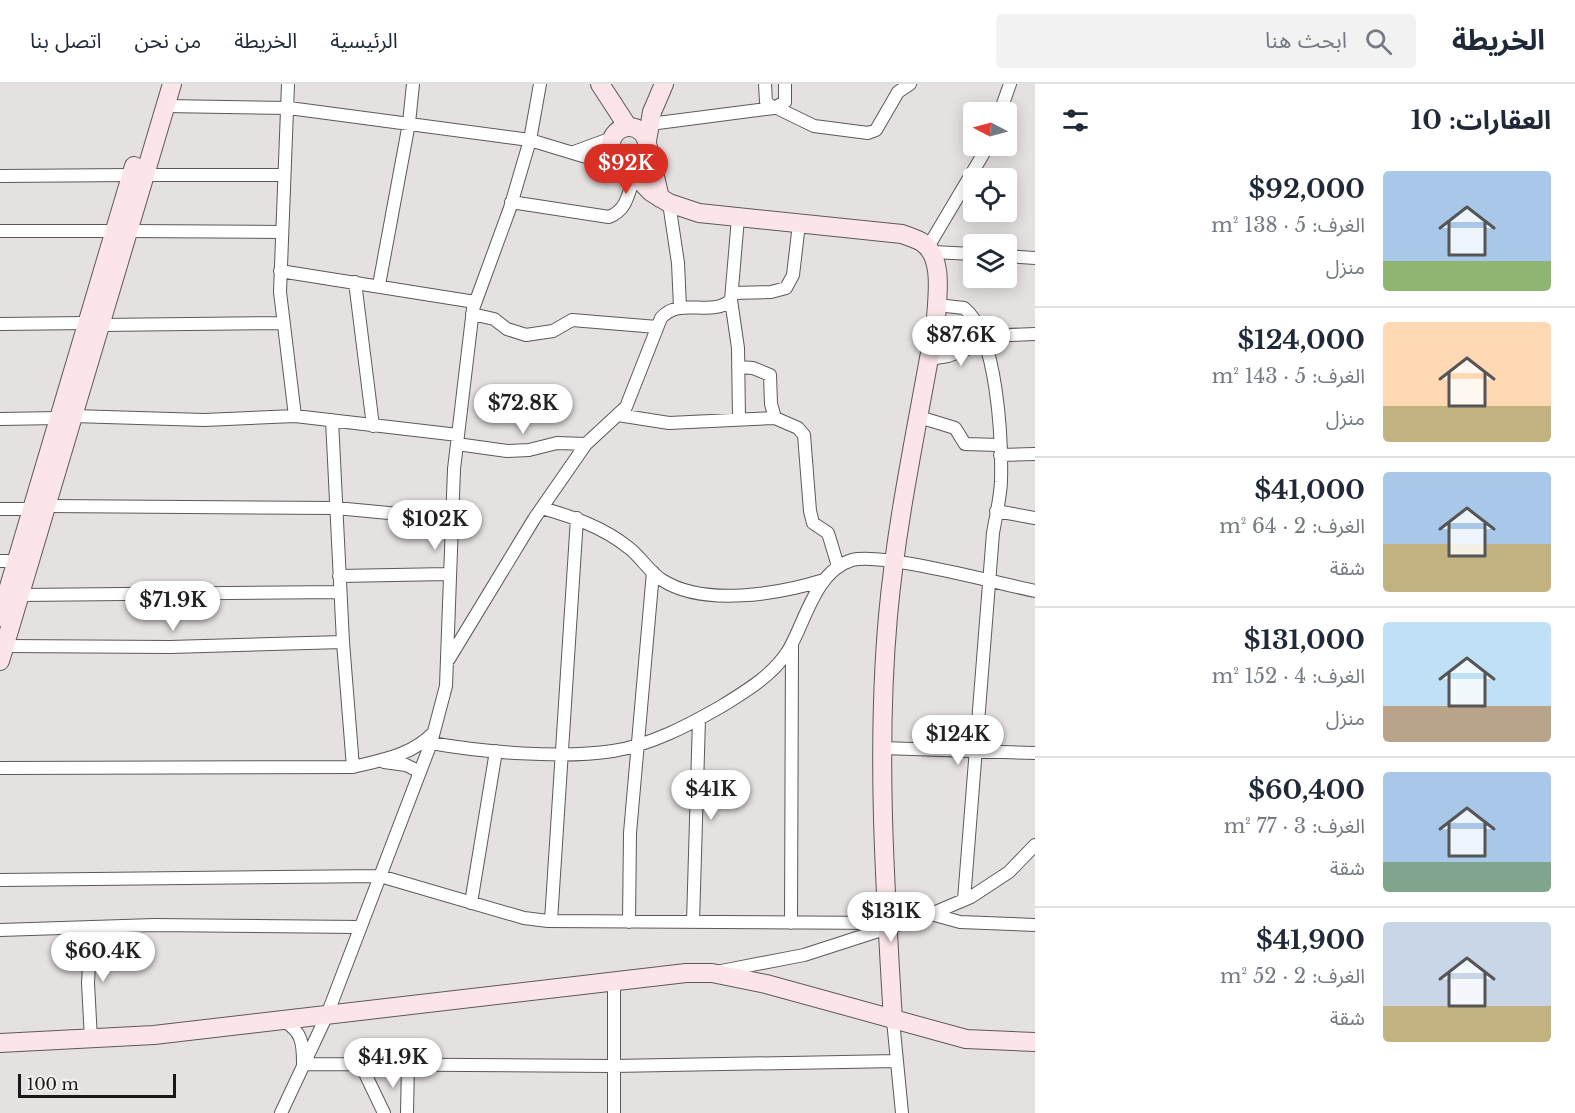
<!DOCTYPE html>
<html lang="ar">
<head>
<meta charset="utf-8">
<style>
  :root { --surface:#fff; --page:#f2f2f3; --text:#1f2937; --muted:#747a83; --line:#e0e1e3; --accent:#d93025 }
  body { margin:0; font-family:"Libre Baskerville","Noto Sans Arabic",serif; background:var(--page); color:var(--text); direction:rtl; height:100vh; display:flex; flex-direction:column; font-size:22px; white-space:nowrap }
  * { box-sizing:border-box; margin:0 }
  p { font-size:20px; color:var(--muted) }
  .icon { flex:none; width:33px; height:33px; fill:none; stroke:currentColor; stroke-width:2; stroke-linecap:round; stroke-linejoin:round }
  .map { position:relative; flex:1; overflow:hidden; direction:ltr }
  .drawer { display:flex; flex-direction:column; background:var(--surface); width:540px }
  .drawer>* { flex:none }
  .needle { width:39px; rotate:276deg }
  .buttons { position:absolute; left:963px; top:18px; display:grid; gap:12px }
  .buttons a { display:grid; place-items:center; width:54px; height:54px; border-radius:6px; background:var(--surface); box-shadow:0 3px 15px #0003; font-size:30px }
  .scale { position:absolute; left:18px; bottom:15px; width:158px; box-sizing:border-box; padding-left:6px; border:3px solid #191818; border-top:0; font-size:16px; line-height:21px; white-space:nowrap; color:#191818; -webkit-text-stroke:4px #f2eeee; paint-order:stroke }
  .price { position:absolute; translate:-50% -51px; padding:0 14px; border-radius:21px; background:#fff; color:#222; font-size:20px; line-height:39px; filter:drop-shadow(0 2px 3px #0008) }
  .price::after { content:''; position:absolute; left:50%; top:36px; width:18px; height:14px; margin-left:-9px; background:inherit; clip-path:polygon(0 0,100% 0,50% 100%) }
  .price.active { background:var(--accent); color:#fff }
  ul { padding:0; list-style:none }
  li { display:flex; align-items:center; gap:18px; height:150px; padding:0 24px }
  li+li { border-top:2px solid var(--line) }
  li span { display:grid; place-items:center; flex:none; width:168px; height:120px; border-radius:6px; color:#555 }
  li>.icon { margin-inline-start:auto }
  span .icon { width:72px; height:72px; fill:#fffc; stroke-width:1 }
  li b { font-size:26px }
  h2 { display:flex; justify-content:space-between; align-items:center; height:72px; padding:0 24px; font-size:26px }
  header { display:flex; align-items:center; gap:36px; box-sizing:border-box; height:84px; padding:0 30px; background:var(--surface); border-bottom:2px solid var(--line) }
  header strong { font-size:28px }
  nav { display:flex; gap:33px; margin-inline-start:auto; font-size:21px }
  .search { width:420px; height:54px; background:var(--page); display:flex; align-items:center; gap:15px; box-sizing:border-box; padding:0 21px; border-radius:6px; color:var(--muted); font-size:22px }
  main { display:flex; flex:1; min-height:0 }
  .map>svg:first-child { display:block }
</style>
</head>
<body>
<header>
<strong>الخريطة</strong>
<div class="search"><svg class="icon" aria-label="search" viewBox="0 0 24 24"><circle cx="10" cy="10" r="6"/><path d="M15 15l6 6"/></svg>ابحث هنا</div>
<nav><a>الرئيسية</a><a>الخريطة</a><a>من نحن</a><a>اتصل بنا</a></nav>
</header>
<main>
<section class="drawer">
<h2>العقارات: 10<svg class="icon" aria-label="filters" viewBox="0 0 24 24"><path d="M4 7h16M4 17h16"/><circle cx="9" cy="7" r="2"/><circle cx="15" cy="17" r="2"/></svg></h2>
<ul>
<li><span style="background:linear-gradient(#a9c7e8 75%,#8fb573 0)"><svg class="icon" aria-label="home" viewBox="0 0 24 24"><path d="M3 11l9-7 9 7M6 9v11h12V9"/></svg></span><div><b>$92,000</b><p>الغرف: 5 · 138 m²</p><p>منزل</p></div></li>
<li><span style="background:linear-gradient(#ffd9b3 70%,#c2b280 0)"><svg class="icon" aria-label="home" viewBox="0 0 24 24"><path d="M3 11l9-7 9 7M6 9v11h12V9"/></svg></span><div><b>$124,000</b><p>الغرف: 5 · 143 m²</p><p>منزل</p></div></li>
<li><span style="background:linear-gradient(#a9c7e8 60%,#c2b280 0)"><svg class="icon" aria-label="home" viewBox="0 0 24 24"><path d="M3 11l9-7 9 7M6 9v11h12V9"/></svg></span><div><b>$41,000</b><p>الغرف: 2 · 64 m²</p><p>شقة</p></div></li>
<li><span style="background:linear-gradient(#bfe0f5 70%,#b9a48a 0)"><svg class="icon" aria-label="home" viewBox="0 0 24 24"><path d="M3 11l9-7 9 7M6 9v11h12V9"/></svg></span><div><b>$131,000</b><p>الغرف: 4 · 152 m²</p><p>منزل</p></div></li>
<li><span style="background:linear-gradient(#a9c7e8 75%,#7fa58c 0)"><svg class="icon" aria-label="home" viewBox="0 0 24 24"><path d="M3 11l9-7 9 7M6 9v11h12V9"/></svg></span><div><b>$60,400</b><p>الغرف: 3 · 77 m²</p><p>شقة</p></div></li>
<li><span style="background:linear-gradient(#c9d6e8 70%,#c2b280 0)"><svg class="icon" aria-label="home" viewBox="0 0 24 24"><path d="M3 11l9-7 9 7M6 9v11h12V9"/></svg></span><div><b>$41,900</b><p>الغرف: 2 · 52 m²</p><p>شقة</p></div></li>
</ul>
</section>
<div class="map">
<svg width="1035" height="1029" viewBox="0 0 1035 1029">
  <rect width="100%" height="100%" fill="#e5e1e0"/>
  <g fill="none" stroke-linecap="round" stroke-linejoin="round">
    <!-- street casing -->
    <g stroke="#5c5958" stroke-width="14">
      <path id="street" d="M 288,0 L 280,208 L 295,332
        M 765,0 L 766,18 L 774,24 L 785,18 L 785,0
        M 165,22 L 289,24 L 530,56 L 596,76 L 619,76
        M 777,24 L 814,42 L 868,49 L 876,46 L 898,8 L 910,0
        M 1000,28 L 1010,0
        M 650,40 L 774,24
        M 574,68 L 612,54
        M 145,91 L 283,91
        M 0,92 L 132,91
        M 511,118 L 609,133 C 627,126 628,110 634,93
        M 669,119 L 678,179 L 680,223
        M 0,147 L 115,147
        M 128,147 L 281,148
        M 928,163 L 988,62
        M 932,168 L 974,170
        M 1006,172 L 1035,174
        M 280,187 L 475,218
        M 355,198 L 373,342
        M 379,201 L 409,39 L 413,0
        M 732,209 L 771,208 L 786,204 L 793,191 L 799,140
        M 731,216 L 738,264 L 739,335
        M 937,221 L 964,224 C 998,251 1002,357 1001,398 C 1000,415 996,432 993,449 L 964,816
        M 472,230 L 494,235 L 507,245 L 526,251 L 553,247 L 572,236 L 657,243
        M 0,240 L 87,239
        M 100,241 L 283,239
        M 981,252 L 1035,250
        M 929,275 L 948,272 L 984,259
        M 738,283 L 753,284 L 770,291 L 771,320 L 775,334 L 798,344 L 804,351 L 810,427 L 813,439 L 828,449 L 838,482
        M 618,331 L 669,339 L 775,334
        M 73,332 L 204,336 L 295,332 L 458,351
        M 919,333 L 955,344 L 965,360 L 999,361
        M 0,335 L 59,334
        M 332,336 L 343,558 L 353,683
        M 457,360 L 507,367 L 529,366 L 557,359 L 586,360
        M 1000,371 L 1035,370
        M 46,422 L 336,424 L 452,435
        M 542,424 C 573,433 603,443 629,464 C 641,473 649,488 662,496 C 704,523 779,510 824,496
        M 0,425 L 32,425
        M 996,427 L 1035,434
        M 0,477 L 17,477
        M 339,492 L 449,490
        M 20,511 L 340,508
        M 4,562 L 170,563 L 343,558
        M 449,575 L 534,435 L 586,360 L 626,323 L 661,234 C 680,212 711,234 731,216 L 738,134
        M 431,659 C 482,668 561,675 613,667 C 651,661 689,641 722,622 C 746,607 772,592 788,567 C 805,539 815,487 852,476 C 882,468 997,499 1035,507
        M 882,664 L 1035,669
        M 384,678 L 406,681 L 420,688
        M 0,684 L 353,683 C 382,676 413,671 434,648
        M 0,796 L 380,792 L 524,834 L 548,837 L 887,839
        M 471,819 L 496,667
        M 931,830 L 960,838 L 1035,841
        M 551,837 L 577,434
        M 629,838 L 630,749 L 653,488
        M 693,838 L 699,635
        M 791,839 L 792,561
        M 91,843 L 88,899 L 91,955
        M 0,846 L 154,841 L 360,843
        M 716,888 L 804,871 L 931,830 L 971,813 L 1009,788 L 1035,761
        M 614,897 L 614,1029
        M 893,936 L 902,1029
        M 284,937 C 302,948 303,959 303,979
        M 303,980 L 613,982 L 897,977
        M 361,981 L 384,1029
        M 281,1029 L 327,931 L 431,659 L 446,602 L 454,385 L 473,225 L 510,124 L 530,56 L 540,0
        M 407,1029 L 408,981"/>
    </g>
    <!-- secondary casing -->
    <g stroke="#5c5958" stroke-width="20">
      <path id="secondary" d="M 600,0 L 628,43
        M611 61a18 18 0 1 1 36 0a18 18 0 1 1-36 0Z
        M 647,57 L 652,28 L 664,0
        M 648,63 L 660,114
        M 622,78 L 651,108 L 669,119 L 699,129 L 902,150 C 909,153 918,155 923,159 C 944,174 937,213 936,235 C 919,334 897,432 888,532 C 876,666 885,802 893,936
        M 0,533 L 134,82
        M 0,577 L 172,0
        M 0,959 L 154,951 L 686,889 L 712,889 L 766,900 L 966,955 L 1035,958"/>
    </g>
    <!-- street -->
    <use href="#street" stroke="#fff" stroke-width="12"/>
    <!-- secondary -->
    <use href="#secondary" stroke="#fce5e8" stroke-width="18"/>
  </g>
</svg>
<div class="buttons">
<a><svg class="needle" viewBox="-14 -14 28 28"><path d="M0-13l5 13h-10z" fill="#e53935"/><path d="M0 13l5-13h-10z" fill="#747a83"/></svg></a>
<a><svg class="icon" aria-label="locate" viewBox="0 0 24 24"><circle cx="12" cy="12" r="6"/><path d="M12 2v4M12 18v4M2 12h4M18 12h4"/></svg></a>
<a><svg class="icon" aria-label="layers" viewBox="0 0 24 24"><path d="M12 4l9 5-9 5-9-5zM3 14l9 5 9-5"/></svg></a>
</div>
<div class="scale">100 m</div>
<b class="price active" style="left:626px;top:111px">$92K</b>
<b class="price" style="left:961px;top:283px">$87.6K</b>
<b class="price" style="left:523px;top:351px">$72.8K</b>
<b class="price" style="left:435px;top:467px">$102K</b>
<b class="price" style="left:173px;top:548px">$71.9K</b>
<b class="price" style="left:958px;top:682px">$124K</b>
<b class="price" style="left:711px;top:737px">$41K</b>
<b class="price" style="left:891px;top:859px">$131K</b>
<b class="price" style="left:103px;top:899px">$60.4K</b>
<b class="price" style="left:393px;top:1005px">$41.9K</b>
</div>
</main>
</body>
</html>
